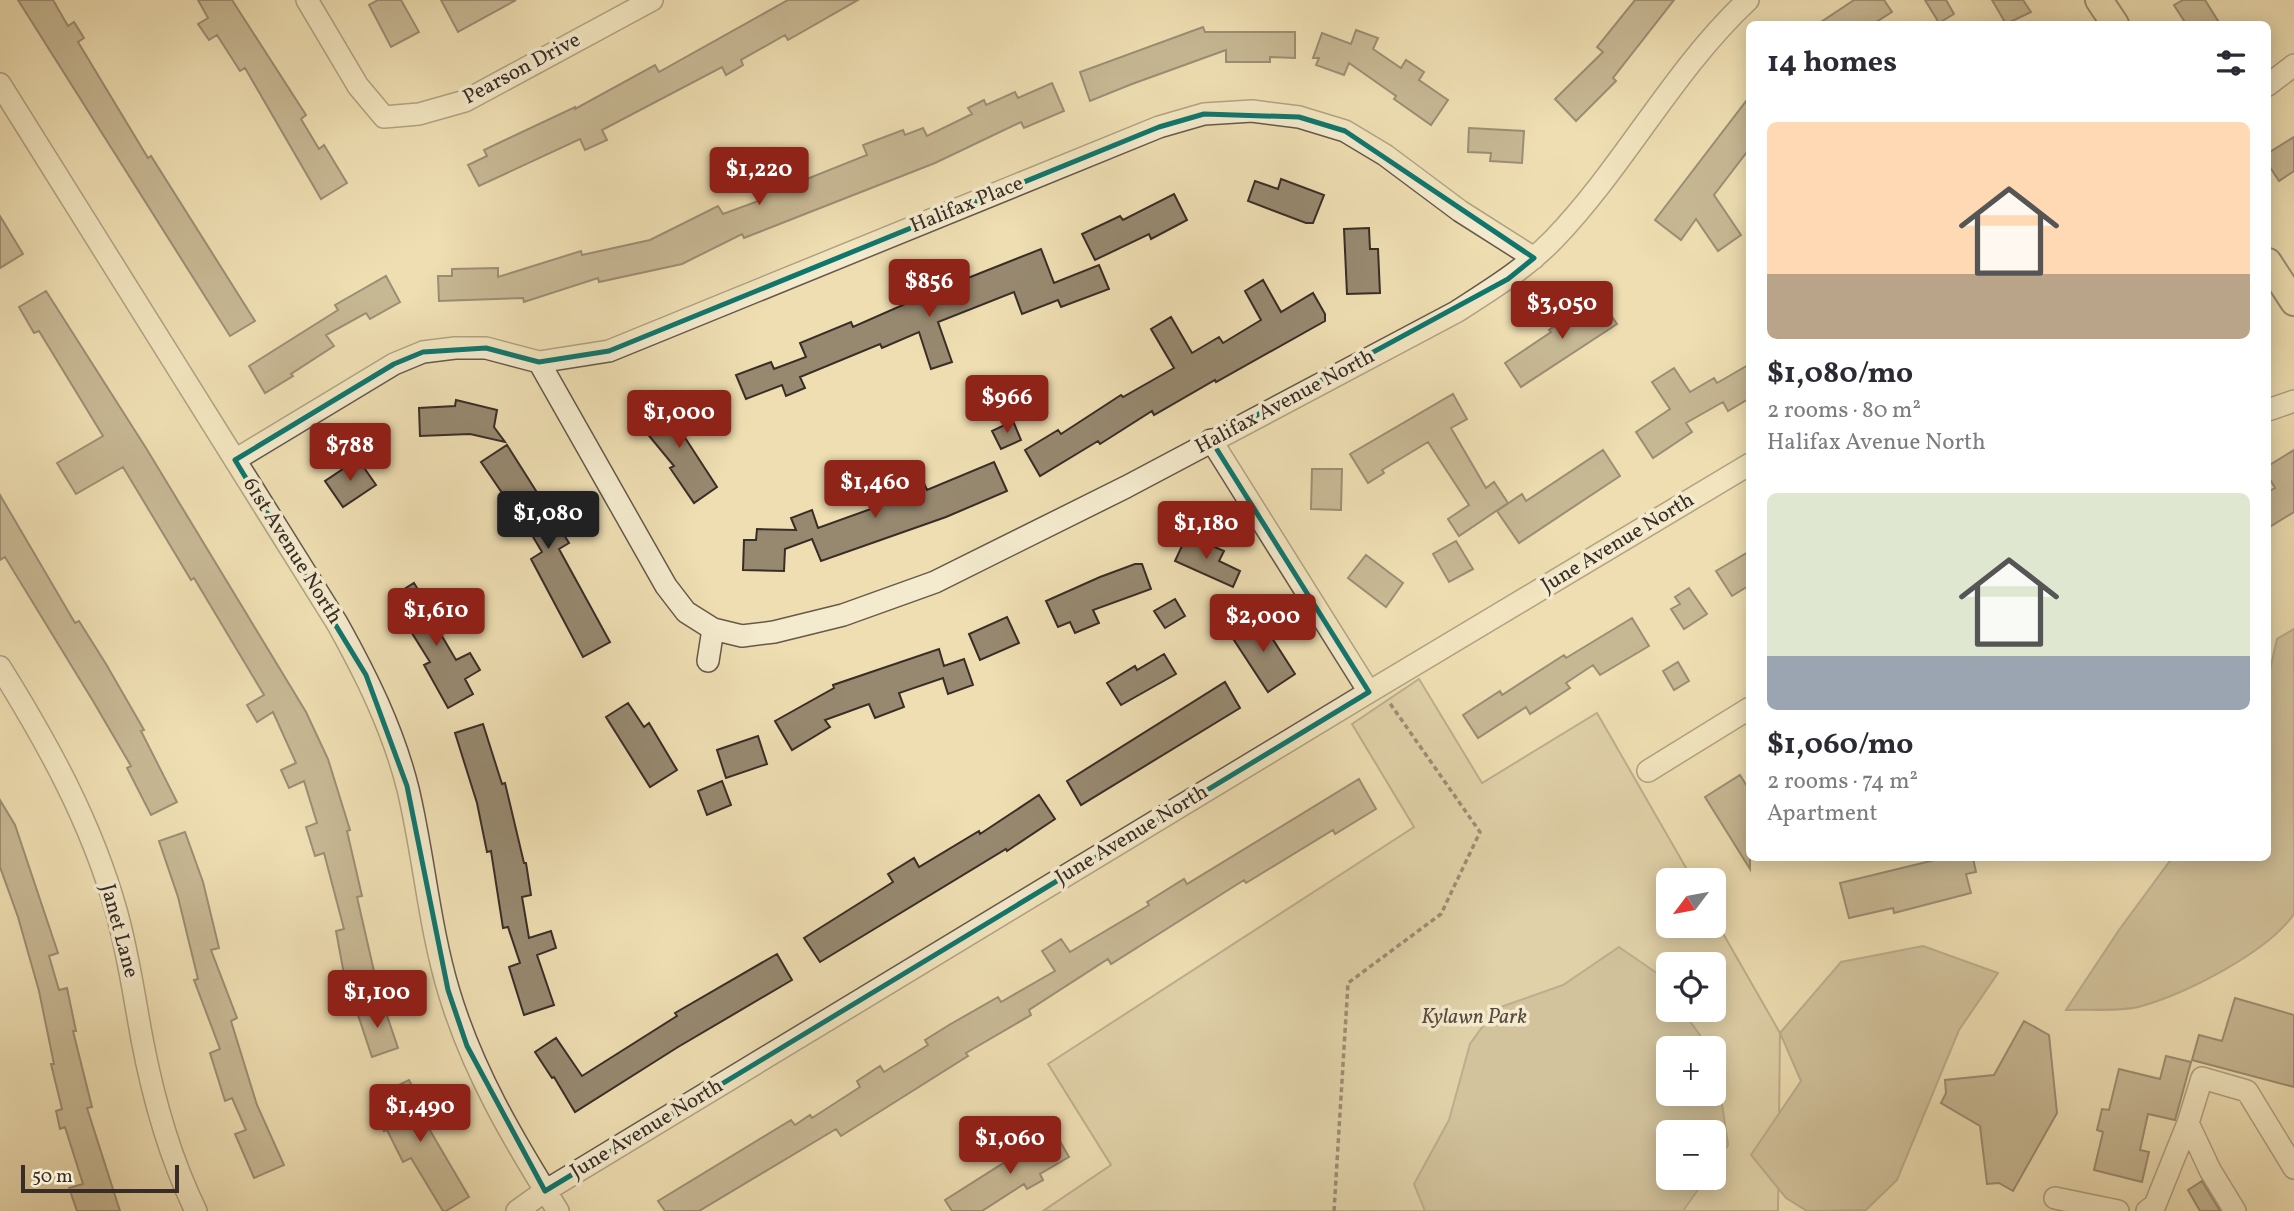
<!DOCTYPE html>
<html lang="en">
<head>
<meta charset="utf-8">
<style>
  :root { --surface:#fff; --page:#f7f7f7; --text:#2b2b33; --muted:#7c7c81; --accent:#8f2418 }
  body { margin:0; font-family:Vollkorn,serif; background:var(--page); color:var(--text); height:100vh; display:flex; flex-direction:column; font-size:26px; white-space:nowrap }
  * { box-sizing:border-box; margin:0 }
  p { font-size:23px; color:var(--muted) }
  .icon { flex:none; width:38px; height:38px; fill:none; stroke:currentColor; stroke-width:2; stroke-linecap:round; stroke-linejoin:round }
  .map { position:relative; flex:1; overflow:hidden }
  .panel { position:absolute; left:1746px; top:21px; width:525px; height:840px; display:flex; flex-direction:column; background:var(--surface); border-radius:10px; box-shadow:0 4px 18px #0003 }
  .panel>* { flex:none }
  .needle { width:46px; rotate:238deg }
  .fabs { position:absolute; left:1656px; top:868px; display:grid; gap:14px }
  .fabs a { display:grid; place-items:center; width:70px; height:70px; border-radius:10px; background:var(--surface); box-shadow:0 4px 18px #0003; font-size:35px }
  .scale { position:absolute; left:21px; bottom:18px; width:158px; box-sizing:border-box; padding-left:7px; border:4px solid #392d28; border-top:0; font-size:19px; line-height:24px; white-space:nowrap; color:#392d28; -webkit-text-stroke:5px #f4eacd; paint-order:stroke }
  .price { position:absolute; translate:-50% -60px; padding:0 16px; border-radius:7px; background:var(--accent); color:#fff; font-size:23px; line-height:46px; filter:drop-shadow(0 2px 4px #0008) }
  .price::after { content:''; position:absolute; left:50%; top:42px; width:21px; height:16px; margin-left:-10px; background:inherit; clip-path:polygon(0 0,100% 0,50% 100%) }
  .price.selected { background:#222; color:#fff }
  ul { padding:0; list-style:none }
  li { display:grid; align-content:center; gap:14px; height:371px; padding:0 21px }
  li span { display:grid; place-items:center; height:217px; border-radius:10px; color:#555 }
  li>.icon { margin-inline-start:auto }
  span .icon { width:126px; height:126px; fill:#fffc; stroke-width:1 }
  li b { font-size:30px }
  h2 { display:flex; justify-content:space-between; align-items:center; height:84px; padding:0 21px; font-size:30px }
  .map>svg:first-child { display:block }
</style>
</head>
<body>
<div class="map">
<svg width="2294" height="1211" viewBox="0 0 2294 1211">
  <rect width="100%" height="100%" fill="#eedeb2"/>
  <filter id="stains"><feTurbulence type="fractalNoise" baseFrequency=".00286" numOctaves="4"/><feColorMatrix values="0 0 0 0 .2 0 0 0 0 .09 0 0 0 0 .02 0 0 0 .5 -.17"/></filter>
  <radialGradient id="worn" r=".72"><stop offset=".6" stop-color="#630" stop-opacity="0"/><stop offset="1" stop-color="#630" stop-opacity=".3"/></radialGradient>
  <!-- green -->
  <path fill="#cfc09b" stroke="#847662" stroke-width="2" fill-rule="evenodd" d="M 1419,679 L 1482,783 L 1597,713 L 1693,880 L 1668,880 L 1668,926 L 1713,926 L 1713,916 L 1780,1033 L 1778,1211 L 1043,1211 L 1111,1165 L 1048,1064 L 1414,827 L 1352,724 ZM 1668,964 L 1713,964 L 1713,1010 L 1668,1010 ZM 1668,1048 L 1713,1048 L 1713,1094 L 1668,1094 ZM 1668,1132 L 1713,1132 L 1713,1178 L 1668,1178 Z"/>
  <!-- water -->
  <path fill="#b0a283" stroke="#80735f" stroke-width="2" d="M 2294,629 L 2294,914 C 2268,952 2187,993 2142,1006 C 2124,1012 2087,1009 2066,1010 L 2119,930 L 2172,858 L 2268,858 L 2268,679 L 2277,639 Z
    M 1923,946 L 1998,973 L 1959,1030 L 1897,1180 L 1866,1210 L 1807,1211 L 1786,1198 L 1751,1155 L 1801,1081 L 1780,1033 L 1841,962 Z
    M 1619,947 L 1658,974 L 1668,989 L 1668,1010 L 1682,1010 L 1709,1048 L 1668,1048 L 1668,1094 L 1713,1094 L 1713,1055 L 1715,1057 L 1728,1145 L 1713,1167 L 1713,1132 L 1668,1132 L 1668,1178 L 1706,1178 L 1683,1211 L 1425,1211 L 1414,1184 L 1449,1120 L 1470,1044 L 1495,1009 L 1563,985 Z"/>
  <!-- building -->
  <path fill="#978970" stroke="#392d28" stroke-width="2" d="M 18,0 L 53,0 L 68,26 L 74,22 L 84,38 L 78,42 L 148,158 L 151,156 L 255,321 L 230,336 Z
    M 198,0 L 232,0 L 306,115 L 301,119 L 319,149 L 324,145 L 347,183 L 321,199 L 245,68 L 240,71 L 217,35 L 209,40 L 198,24 L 208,18 Z
    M 378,0 L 401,0 L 419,32 L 391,47 L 369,5 Z
    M 441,0 L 516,0 L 458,32 Z
    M 788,0 L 858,0 L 788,40 L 785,35 L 741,60 L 743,65 L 726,75 L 722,67 L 602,130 L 607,140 L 585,150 L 580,139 L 479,186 L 468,165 L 487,156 L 484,150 L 575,107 L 575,109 L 655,65 L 659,72 Z
    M 1635,0 L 1674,0 L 1613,78 L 1616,81 L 1576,121 L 1555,99 L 1603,52 L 1597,47 Z
    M 1854,0 L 1884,0 L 1892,12 L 1873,24 L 1818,24 Z
    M 1925,0 L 1946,0 L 1954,14 L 1939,23 Z
    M 1992,0 L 2023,0 L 2031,12 L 2006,24 Z
    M 2183,0 L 2205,0 L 2220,24 L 2186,24 L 2174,5 Z
    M 1203,27 L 1205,32 L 1295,32 L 1295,58 L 1270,57 L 1270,62 L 1226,62 L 1226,50 L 1132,84 L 1090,101 L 1080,72 Z
    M 1356,30 L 1378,38 L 1373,49 L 1401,68 L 1406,60 L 1424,72 L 1419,80 L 1448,100 L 1431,125 L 1394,99 L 1396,96 L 1349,63 L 1344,75 L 1316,65 L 1319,58 L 1313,58 L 1322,33 L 1351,44 Z
    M 1052,83 L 1064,111 L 1024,128 L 1021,122 L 935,163 L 744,238 L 742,234 L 682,264 L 599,282 L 598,278 L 524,302 L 523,298 L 439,301 L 438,276 L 452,276 L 452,269 L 498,268 L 498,277 L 581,251 L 582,255 L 650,240 L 718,206 L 723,214 L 761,200 L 758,192 L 790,180 L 792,185 L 867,155 L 863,145 L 903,130 L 905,135 L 923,128 L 927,136 L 972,114 L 968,108 L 984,100 L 986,105 L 1015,92 L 1018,98 Z
    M 1750,96 L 1750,148 L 1714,195 L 1741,235 L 1718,251 L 1696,219 L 1681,240 L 1655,220 Z
    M 1469,128 L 1524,131 L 1522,163 L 1490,161 L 1491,153 L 1468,152 Z
    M 2294,137 L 2294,171 L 2279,181 L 2268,164 L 2268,153 Z
    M 1281,179 L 1324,195 L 1313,223 L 1306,223 L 1248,201 L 1255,181 L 1278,189 Z
    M 1174,194 L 1187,220 L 1151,239 L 1149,234 L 1095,260 L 1082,234 L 1120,216 L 1123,220 Z
    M 0,216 L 23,254 L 0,268 Z
    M 1369,228 L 1370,249 L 1378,249 L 1380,293 L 1347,294 L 1344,229 Z
    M 1041,249 L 1054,283 L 1099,265 L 1109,289 L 1061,307 L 1058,300 L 1022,314 L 1014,292 L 938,322 L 952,362 L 931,369 L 919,332 L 882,348 L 880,344 L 800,377 L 805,388 L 786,396 L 782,385 L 746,399 L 736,375 L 771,362 L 774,369 L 806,357 L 800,343 L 851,322 L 853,327 L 930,293 Z
    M 386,276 L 400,302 L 370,319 L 366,313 L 326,335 L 334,346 L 291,374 L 293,376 L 265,393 L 249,366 L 338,310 L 335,305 Z
    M 1263,280 L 1281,312 L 1313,293 L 1325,314 L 1325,321 L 1216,382 L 1215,380 L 1154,415 L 1152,411 L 1100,444 L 1098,441 L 1040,476 L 1025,450 L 1058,430 L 1061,434 L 1121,395 L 1123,397 L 1174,368 L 1151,329 L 1171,317 L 1192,353 L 1219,337 L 1223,343 L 1261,320 L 1245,291 Z
    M 46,291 L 146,448 L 306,712 L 328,759 L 350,830 L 347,831 L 362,896 L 357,897 L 376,980 L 346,985 L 336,931 L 344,929 L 324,853 L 315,856 L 306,827 L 317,823 L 304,781 L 289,788 L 281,770 L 296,763 L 273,712 L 257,722 L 247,705 L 264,695 L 194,578 L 191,580 L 123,467 L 76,494 L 57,463 L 103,436 L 39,331 L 34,333 L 19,307 Z
    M 1598,296 L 1617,324 L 1521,387 L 1505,363 L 1551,332 L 1549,330 Z
    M 1750,364 L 1750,398 L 1728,411 L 1723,402 L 1686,423 L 1692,432 L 1653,458 L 1636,432 L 1670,409 L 1652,382 L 1674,368 L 1690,392 L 1714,378 L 1717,383 Z
    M 1453,394 L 1467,419 L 1451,428 L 1486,488 L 1494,482 L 1508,503 L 1459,536 L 1448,519 L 1469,505 L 1428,442 L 1382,470 L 1384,473 L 1368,483 L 1350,454 Z
    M 674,398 L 692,420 L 680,430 L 717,487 L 694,503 L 670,468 L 674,466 L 641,426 Z
    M 456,400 L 497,410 L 494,427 L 505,442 L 470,434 L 420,436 L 419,408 L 455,406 Z
    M 1013,421 L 1021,440 L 1001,449 L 992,431 Z
    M 507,445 L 569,543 L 559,549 L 610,642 L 583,657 L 531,559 L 542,552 L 510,498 L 507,500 L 481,462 Z
    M 1603,450 L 1620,476 L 1519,543 L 1497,511 L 1522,494 L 1526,501 Z
    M 2294,450 L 2294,512 L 2268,528 L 2268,492 L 2275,488 L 2268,476 L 2268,466 Z
    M 358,459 L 376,485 L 343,507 L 325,481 Z
    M 994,462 L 1007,491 L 946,517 L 821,561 L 812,539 L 785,549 L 784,571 L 743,570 L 744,540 L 756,540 L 757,529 L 796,530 L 791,518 L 812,510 L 818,528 L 879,506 L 876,499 L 923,481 L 927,490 Z
    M 1312,469 L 1342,469 L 1341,510 L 1311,509 Z
    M 0,495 L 75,623 L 79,621 L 106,664 L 144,730 L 141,731 L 177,802 L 151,815 L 127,768 L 131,766 L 93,701 L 5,557 L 0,560 Z
    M 1187,535 L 1224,551 L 1219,561 L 1240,571 L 1233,587 L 1175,561 Z
    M 1456,541 L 1473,569 L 1449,582 L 1433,554 Z
    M 1750,551 L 1750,585 L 1732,596 L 1716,571 Z
    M 1366,555 L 1403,583 L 1386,607 L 1348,578 Z
    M 1135,564 L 1142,564 L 1151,589 L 1093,610 L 1099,623 L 1075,633 L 1070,622 L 1058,627 L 1046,601 L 1100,577 Z
    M 414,583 L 439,624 L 436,626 L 456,660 L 470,653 L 480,670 L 465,679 L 473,694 L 448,708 L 424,665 L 430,662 L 390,598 Z
    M 1689,588 L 1707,614 L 1684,629 L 1671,609 L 1680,604 L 1675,597 Z
    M 1175,599 L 1185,616 L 1165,628 L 1154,611 Z
    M 1258,616 L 1295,674 L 1268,692 L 1230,634 Z
    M 1007,617 L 1019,643 L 980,660 L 969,634 Z
    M 1632,618 L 1649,646 L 1600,675 L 1593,665 L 1566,683 L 1570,688 L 1530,714 L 1526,707 L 1478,738 L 1463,715 L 1500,691 L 1502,695 L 1564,655 L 1566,658 Z
    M 939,649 L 944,666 L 964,659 L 973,685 L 948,694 L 943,678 L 899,693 L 904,707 L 875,718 L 869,704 L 825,720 L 830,727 L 792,750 L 775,721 L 834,688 L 833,685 Z
    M 1164,654 L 1176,674 L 1121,705 L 1107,683 L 1135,666 L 1137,670 Z
    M 1678,662 L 1689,681 L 1674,690 L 1663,671 Z
    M 1225,682 L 1240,708 L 1081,805 L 1067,781 Z
    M 628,703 L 644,727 L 649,723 L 677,770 L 650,787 L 606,717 Z
    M 483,724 L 502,784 L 505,783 L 524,863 L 526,863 L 531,895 L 522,897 L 529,938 L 551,931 L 556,948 L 537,955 L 554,1005 L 524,1015 L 509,967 L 520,963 L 508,927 L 503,928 L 491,851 L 487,852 L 477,803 L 455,733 Z
    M 758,736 L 767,764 L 726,778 L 717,750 Z
    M 1740,775 L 1750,791 L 1750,869 L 1705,797 Z
    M 1359,779 L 1376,809 L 1335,834 L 1333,830 L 1246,883 L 1244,880 L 1111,964 L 1108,959 L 1029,1010 L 1031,1015 L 966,1053 L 968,1056 L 841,1136 L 836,1129 L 699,1211 L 665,1211 L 658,1201 L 791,1120 L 795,1125 L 810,1115 L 812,1118 L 860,1087 L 857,1081 L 880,1066 L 884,1072 L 928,1045 L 925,1040 L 949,1025 L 998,997 L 1001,1002 L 1055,971 L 1042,951 L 1061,939 L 1070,952 L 1149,905 L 1147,902 L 1184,879 L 1187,884 Z
    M 722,781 L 731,805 L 707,815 L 698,791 Z
    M 1039,795 L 1055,819 L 1007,851 L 1006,849 L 820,962 L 804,938 L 893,882 L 888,874 L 914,858 L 919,867 L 979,831 L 980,834 Z
    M 0,800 L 15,825 L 58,953 L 49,956 L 59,990 L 67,988 L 76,1031 L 73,1031 L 92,1107 L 87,1108 L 120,1211 L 77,1211 L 69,1188 L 83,1184 L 65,1127 L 60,1129 L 56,1111 L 62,1109 L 51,1064 L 54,1064 L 39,991 L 18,917 L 0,867 Z
    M 185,832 L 203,882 L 219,948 L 211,950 L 237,1018 L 231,1021 L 257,1105 L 284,1165 L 254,1178 L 235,1134 L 246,1130 L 232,1098 L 225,1101 L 210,1053 L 220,1049 L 194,980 L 198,979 L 178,897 L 159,841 Z
    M 1943,858 L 1973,858 L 1976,872 L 1966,874 L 1971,893 L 1894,913 L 1893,908 L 1849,918 L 1840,883 Z
    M 777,954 L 792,980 L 678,1047 L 575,1112 L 554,1077 L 552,1078 L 535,1052 L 556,1038 L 582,1076 L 677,1016 L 675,1013 Z
    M 2235,998 L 2294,1015 L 2294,1087 L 2192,1060 L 2199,1035 L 2222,1041 Z
    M 383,1004 L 398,1048 L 372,1057 L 357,1012 Z
    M 2024,1021 L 2049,1035 L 2057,1113 L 2013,1191 L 1999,1183 L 1987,1184 L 1980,1126 L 1941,1103 L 1946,1093 L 1945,1080 L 1994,1075 Z
    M 2166,1056 L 2191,1062 L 2175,1120 L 2148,1114 L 2140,1150 L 2149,1152 L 2142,1182 L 2094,1170 L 2103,1132 L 2097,1130 L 2102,1109 L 2109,1110 L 2119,1069 L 2160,1079 Z
    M 409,1080 L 432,1125 L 428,1127 L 469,1197 L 446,1211 L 443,1211 L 411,1158 L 403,1162 L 387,1130 L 384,1131 L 376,1116 L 391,1109 L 382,1093 Z
    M 1054,1131 L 1069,1157 L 1040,1174 L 1043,1180 L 1027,1189 L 1024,1184 L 982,1211 L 952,1211 L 945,1200 Z
    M 2202,1181 L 2220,1211 L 2200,1211 L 2188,1190 Z"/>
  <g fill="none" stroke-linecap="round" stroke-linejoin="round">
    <!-- minor casing -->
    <g stroke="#66594a" stroke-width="24">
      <path id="minor" d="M 307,0 L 358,86 L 384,117 L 419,114 L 465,101 L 652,0
        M 0,84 L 337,623 C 366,675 393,729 408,789 C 424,856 429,926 449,992 C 473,1072 514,1141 558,1211
        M 2268,85 L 2294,65
        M 539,362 L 666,586 L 686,612 L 713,629 L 742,636 L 774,632 L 843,615 L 935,582 L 1126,487 L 1456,312 C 1490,290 1525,269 1554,239 C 1625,165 1673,70 1748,0
        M 2268,410 L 2294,401
        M 1211,440 L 1369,692
        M 235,460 L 394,364 L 423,352 L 455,348 L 486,348 L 539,362 L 609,351 L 1159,127 L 1204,114 L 1252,111 L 1299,117 L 1345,131 L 1385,155 L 1460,211 L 1534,258
        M 708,661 L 713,629
        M 0,667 C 48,744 91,822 116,910 C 128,952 134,996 142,1039 C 153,1097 170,1158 196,1211
        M 1648,771 L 1750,708
        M 2055,1198 L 2118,1211
        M 517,1211 L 545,1191 L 1369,692 L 1750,464
        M 2147,1211 L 2155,1205 L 2188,1123
        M 2235,1211 L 2210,1170 L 2188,1123 L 2202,1078 L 2247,1091 L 2294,1168"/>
    </g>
    <!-- major casing -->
    <g stroke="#392d28" stroke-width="30">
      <path id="major" d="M 2099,0 L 2115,24
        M 2268,262 L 2294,302"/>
    </g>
    <!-- path -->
    <path stroke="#392d28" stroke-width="3.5" stroke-dasharray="5 3.5" stroke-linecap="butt" d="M 1334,1211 L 1348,983 L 1441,914 L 1480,832 L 1389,702"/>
    <!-- minor -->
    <use href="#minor" stroke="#f4eacd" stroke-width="21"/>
    <!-- major -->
    <use href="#major" stroke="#eedeb2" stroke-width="26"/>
  </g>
  <!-- marked area -->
  <path d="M0 0H2294V1211H0ZM 1204,114 L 1299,117 L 1345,131 L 1534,258 L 1508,279 L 1211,440 L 1369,692 L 545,1191 L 467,1046 L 448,990 L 407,786 L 366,675 L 235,460 L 394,364 L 423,352 L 486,348 L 539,362 L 609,351 L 1159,127 Z" fill="#eedeb2" fill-opacity=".55" fill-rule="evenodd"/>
  <path fill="none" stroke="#0f766e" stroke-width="5" stroke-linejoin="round" d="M 1204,114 L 1299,117 L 1345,131 L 1534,258 L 1508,279 L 1211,440 L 1369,692 L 545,1191 L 467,1046 L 448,990 L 407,786 L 366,675 L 235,460 L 394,364 L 423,352 L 486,348 L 539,362 L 609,351 L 1159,127 Z"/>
  <g text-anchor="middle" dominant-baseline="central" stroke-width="7" stroke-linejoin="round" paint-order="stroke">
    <!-- street labels -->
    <g font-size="21" fill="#392d28" stroke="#f4eacd">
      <text transform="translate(522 69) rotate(-28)">Pearson Drive</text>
      <text transform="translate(967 205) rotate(-22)">Halifax Place</text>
      <text transform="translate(1285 402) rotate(-28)">Halifax Avenue North</text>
      <text transform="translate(1618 543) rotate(-31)">June Avenue North</text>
      <text transform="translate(292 551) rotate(58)">61st Avenue North</text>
      <text transform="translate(1132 835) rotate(-31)">June Avenue North</text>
      <text transform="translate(119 931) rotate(75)">Janet Lane</text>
      <text transform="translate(647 1129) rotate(-31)">June Avenue North</text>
    </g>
    <!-- park labels -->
    <g font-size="21" font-style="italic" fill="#574a3f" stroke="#f4eacd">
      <text x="1474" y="1017">Kylawn Park</text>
    </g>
  </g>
  <rect width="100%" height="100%" filter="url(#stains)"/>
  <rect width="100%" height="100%" fill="url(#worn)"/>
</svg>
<div class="fabs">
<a><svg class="needle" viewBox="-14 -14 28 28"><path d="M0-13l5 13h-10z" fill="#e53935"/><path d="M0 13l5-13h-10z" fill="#7c7c81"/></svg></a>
<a><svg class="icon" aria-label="locate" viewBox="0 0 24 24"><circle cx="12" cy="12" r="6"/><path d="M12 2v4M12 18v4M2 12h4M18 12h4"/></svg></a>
<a>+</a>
<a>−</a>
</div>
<div class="scale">50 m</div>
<b class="price" style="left:759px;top:207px">$1,220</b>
<b class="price" style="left:929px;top:319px">$856</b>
<b class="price" style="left:1562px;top:341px">$3,050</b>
<b class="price" style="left:1007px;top:435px">$966</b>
<b class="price" style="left:679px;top:450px">$1,000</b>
<b class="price" style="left:350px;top:483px">$788</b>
<b class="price" style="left:875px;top:520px">$1,460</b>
<b class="price selected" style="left:548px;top:551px">$1,080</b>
<b class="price" style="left:1206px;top:561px">$1,180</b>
<b class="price" style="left:436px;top:648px">$1,610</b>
<b class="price" style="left:1263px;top:654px">$2,000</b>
<b class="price" style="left:377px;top:1030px">$1,100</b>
<b class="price" style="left:420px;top:1144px">$1,490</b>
<b class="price" style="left:1010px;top:1176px">$1,060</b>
<section class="panel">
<h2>14 homes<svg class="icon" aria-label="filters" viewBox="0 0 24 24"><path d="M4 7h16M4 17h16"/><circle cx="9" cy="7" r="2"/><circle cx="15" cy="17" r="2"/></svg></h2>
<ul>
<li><span style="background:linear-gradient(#ffd9b3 70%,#b9a48a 0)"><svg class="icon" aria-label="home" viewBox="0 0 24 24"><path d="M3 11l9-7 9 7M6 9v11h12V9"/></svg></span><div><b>$1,080/mo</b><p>2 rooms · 80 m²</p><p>Halifax Avenue North</p></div></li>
<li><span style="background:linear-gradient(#dfe7d0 75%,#9aa5b1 0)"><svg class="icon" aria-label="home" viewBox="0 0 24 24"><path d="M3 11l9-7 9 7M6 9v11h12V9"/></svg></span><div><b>$1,060/mo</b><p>2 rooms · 74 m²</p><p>Apartment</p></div></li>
</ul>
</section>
</div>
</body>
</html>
